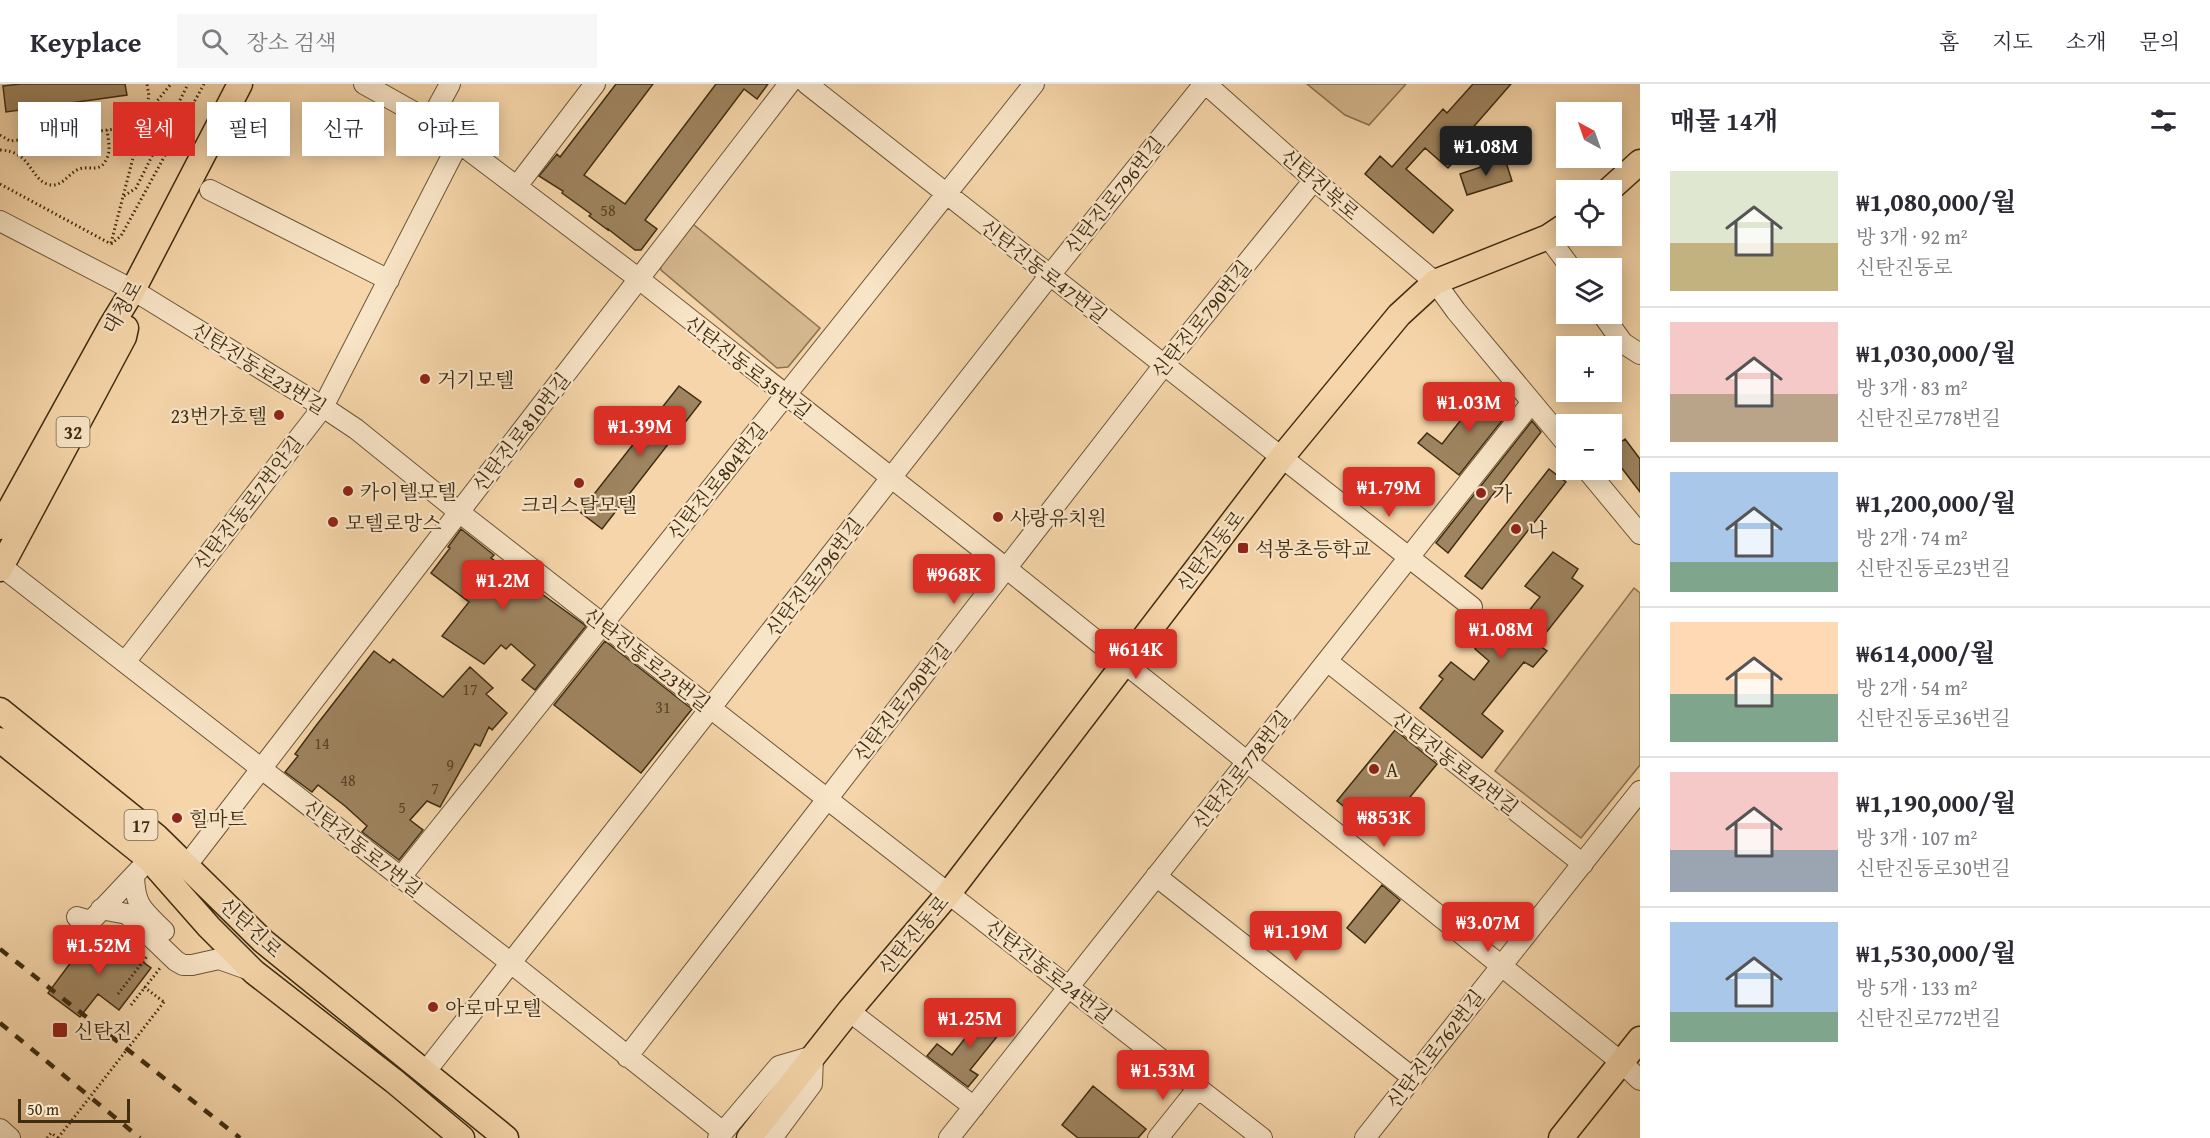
<!DOCTYPE html>
<html lang="ko">
<head>
<meta charset="utf-8">
<style>
  :root { --surface:#fff; --page:#f7f7f7; --text:#2b2b33; --muted:#7c7c81; --line:#e1e1e2; --accent:#d93025 }
  body { margin:0; font-family:"Gentium Book Plus","Noto Serif KR",serif; background:var(--page); color:var(--text); height:100vh; display:flex; flex-direction:column; font-size:22px; white-space:nowrap }
  * { box-sizing:border-box; margin:0 }
  p { font-size:20px; color:var(--muted) }
  .icon { flex:none; width:33px; height:33px; fill:none; stroke:currentColor; stroke-width:2; stroke-linecap:round; stroke-linejoin:round }
  .map { position:relative; flex:1; overflow:hidden }
  .drawer { display:flex; flex-direction:column; background:var(--surface); width:570px }
  .drawer>* { flex:none }
  .hud { position:absolute; left:18px; top:18px; width:570px; height:54px; display:flex; gap:12px }
  .needle { width:39px; rotate:320deg }
  .controls { position:absolute; left:1556px; top:18px; display:grid; gap:12px }
  .controls a { display:grid; place-items:center; width:66px; height:66px; border-radius:0px; background:var(--surface); box-shadow:0 3px 15px #0003; font-size:30px }
  .scale { position:absolute; left:18px; bottom:15px; width:112px; box-sizing:border-box; padding-left:6px; border:3px solid #3f2d11; border-top:0; font-size:16px; line-height:21px; white-space:nowrap; color:#3f2d11; -webkit-text-stroke:4px #f8e4c7; paint-order:stroke }
  .price { position:absolute; translate:-50% -51px; padding:0 14px; border-radius:6px; background:var(--accent); color:#fff; font-size:20px; line-height:39px; filter:drop-shadow(0 2px 3px #0008) }
  .price::after { content:''; position:absolute; left:50%; top:36px; width:18px; height:14px; margin-left:-9px; background:inherit; clip-path:polygon(0 0,100% 0,50% 100%) }
  .price.active { background:#222; color:#fff }
  ul { padding:0; list-style:none }
  li { display:flex; align-items:center; gap:18px; height:150px; padding:0 30px }
  li+li { border-top:2px solid var(--line) }
  li span { display:grid; place-items:center; flex:none; width:168px; height:120px; border-radius:0px; color:#555 }
  li>.icon { margin-inline-start:auto }
  span .icon { width:72px; height:72px; fill:#fffc; stroke-width:1 }
  li b { font-size:26px }
  h2 { display:flex; justify-content:space-between; align-items:center; height:72px; padding:0 30px; font-size:26px }
  .tag { padding:0 21px; border-radius:0px; background:var(--surface); box-shadow:0 3px 15px #0003; font-size:21px; line-height:54px }
  .tag.active { background:var(--accent); color:#fff }
  header { display:flex; align-items:center; gap:36px; box-sizing:border-box; height:84px; padding:0 30px; background:var(--surface); border-bottom:2px solid var(--line) }
  header strong { font-size:28px }
  nav { display:flex; gap:33px; margin-inline-start:auto; font-size:21px }
  .search { width:420px; height:54px; background:var(--page); display:flex; align-items:center; gap:15px; box-sizing:border-box; padding:0 21px; border-radius:0px; color:var(--muted); font-size:22px }
  main { display:flex; flex:1; min-height:0 }
  .map>svg:first-child { display:block }
</style>
</head>
<body>
<header>
<strong>Keyplace</strong>
<div class="search"><svg class="icon" aria-label="search" viewBox="0 0 24 24"><circle cx="10" cy="10" r="6"/><path d="M15 15l6 6"/></svg>장소 검색</div>
<nav><a>홈</a><a>지도</a><a>소개</a><a>문의</a></nav>
</header>
<main>
<div class="map">
<svg width="1640" height="1054" viewBox="0 0 1640 1054">
  <rect width="100%" height="100%" fill="#f5d5a9"/>
  <filter id="stains"><feTurbulence type="fractalNoise" baseFrequency=".00333" numOctaves="4"/><feColorMatrix values="0 0 0 0 .2 0 0 0 0 .09 0 0 0 0 .02 0 0 0 .5 -.17"/></filter>
  <radialGradient id="worn" r=".72"><stop offset=".6" stop-color="#630" stop-opacity="0"/><stop offset="1" stop-color="#630" stop-opacity=".3"/></radialGradient>
  <!-- green -->
  <path fill="#d6b88f" stroke="#8a7250" stroke-width="1.5" d="M 1307,0 L 1406,0 L 1369,41 L 1345,31 Z
    M 688,136 L 820,244 L 788,283 L 777,284 L 661,186 L 659,173 Z
    M 1634,504 L 1640,509 L 1640,681 L 1581,754 L 1495,687 Z"/>
  <!-- building -->
  <path fill="#9e8460" stroke="#3f2d11" stroke-width="1.5" d="M 21,0 L 125,0 L 127,11 L 6,28 L 3,2 Z
    M 616,0 L 653,0 L 584,91 L 625,120 L 716,0 L 768,0 L 757,15 L 744,5 L 645,136 L 657,145 L 641,166 L 635,166 L 608,145 L 608,146 L 589,132 L 591,130 L 562,109 L 563,107 L 539,92 L 557,70 L 560,73 Z
    M 1473,0 L 1511,0 L 1455,64 L 1461,70 L 1448,84 L 1425,64 L 1406,85 L 1453,126 L 1433,149 L 1365,90 L 1380,72 L 1392,83 L 1443,25 L 1447,29 Z
    M 1505,75 L 1512,97 L 1467,111 L 1460,90 Z
    M 679,302 L 701,318 L 602,445 L 580,428 Z
    M 1486,304 L 1512,324 L 1459,391 L 1418,359 L 1427,349 L 1442,360 Z
    M 1532,337 L 1541,348 L 1448,469 L 1436,459 Z
    M 1625,355 L 1640,375 L 1640,408 L 1611,370 L 1611,366 Z
    M 1549,385 L 1566,398 L 1482,505 L 1465,492 Z
    M 461,445 L 494,471 L 491,474 L 512,489 L 514,486 L 536,504 L 535,505 L 586,542 L 535,606 L 522,596 L 535,581 L 511,560 L 506,565 L 501,561 L 484,580 L 442,552 L 469,518 L 431,489 L 450,464 L 448,463 Z
    M 1553,468 L 1578,485 L 1572,494 L 1583,502 L 1537,560 L 1547,567 L 1533,583 L 1524,578 L 1482,630 L 1503,647 L 1482,674 L 1420,624 L 1443,595 L 1439,592 L 1451,578 L 1474,596 L 1489,577 L 1475,565 L 1497,537 L 1512,548 L 1540,513 L 1525,502 Z
    M 605,557 L 692,625 L 641,689 L 554,621 Z
    M 374,567 L 390,579 L 393,575 L 443,613 L 470,583 L 493,604 L 486,610 L 507,629 L 492,646 L 489,643 L 480,662 L 475,660 L 440,723 L 427,717 L 410,736 L 423,746 L 399,776 L 362,748 L 367,742 L 345,722 L 318,701 L 312,708 L 285,688 L 298,672 L 295,670 L 315,643 Z
    M 1395,646 L 1437,680 L 1379,751 L 1337,717 Z
    M 1382,801 L 1400,816 L 1365,859 L 1347,844 Z
    M 92,850 L 106,855 L 127,866 L 151,884 L 119,926 L 98,910 L 80,933 L 48,909 Z
    M 988,925 L 1008,939 L 970,986 L 978,991 L 968,1003 L 927,972 L 937,960 L 952,971 Z
    M 1093,1002 L 1146,1045 L 1138,1054 L 1078,1054 L 1062,1041 Z"/>
  <g fill="none" stroke-linecap="round" stroke-linejoin="round">
    <!-- minor casing -->
    <g stroke="#6c5737" stroke-width="22">
      <path id="minor" d="M 364,0 L 430,37 L 639,195 L 1006,484 L 1621,978 L 1640,996
        M 807,0 L 1472,523
        M 1206,0 L 1314,96 L 1435,198 L 1456,227 L 1566,359
        M 430,37 L 450,0
        M 517,102 L 595,0
        M 210,106 L 389,196
        M 0,137 L 133,206 L 323,323 L 356,345 L 459,428 L 1262,1054
        M 1548,153 L 1571,184
        M 1602,230 L 1623,259 L 1640,270
        M 1587,386 L 1640,450
        M 1,482 L 511,879 L 723,1048
        M 1327,577 L 1583,780
        M 125,578 L 323,323 L 458,60
        M 187,781 L 789,0
        M 134,792 C 135,823 143,826 164,847
        M 1156,792 L 1413,994
        M 400,794 L 1034,0
        M 101,825 L 127,830 L 176,877 L 183,881 L 192,881 L 219,875 L 250,886
        M 77,833 L 91,837 L 139,786
        M 849,927 L 974,1023
        M 627,973 L 1164,281 L 1314,96
        M 426,987 L 1050,191 L 1204,0
        M 0,1045 L 10,1054
        M 718,1054 L 779,982 L 813,972 L 812,1000 L 772,1054
        M 949,1054 L 1532,318
        M 1158,1054 L 1198,1004
        M 1365,1054 L 1640,707"/>
    </g>
    <!-- major casing -->
    <g stroke="#3f2d11" stroke-width="27">
      <path id="major" d="M 1609,106 L 1640,78
        M 0,443 L 111,242 L 133,206 L 240,0
        M 0,485 L 124,253 L 126,244
        M 0,626 L 156,752 L 263,857 L 506,1054
        M 0,656 L 149,775 L 209,843 L 254,888 L 394,997 L 462,1054
        M 749,1054 L 849,927 L 949,809 L 1282,373 L 1399,231 L 1435,198 L 1548,153 L 1566,141
        M 1561,1054 L 1640,955"/>
    </g>
    <!-- path -->
    <path stroke="#3f2d11" stroke-width="3" stroke-dasharray="1.5 3" stroke-linecap="butt" d="M 0,51 L 10,57 L 126,44 L 143,34 L 171,0
      M 0,66 C 31,67 30,94 47,100 C 62,105 67,90 79,85 C 90,81 100,90 107,74 C 111,66 108,54 107,46
      M 0,100 L 111,160
      M 124,112 L 136,104 L 188,0
      M 111,159 L 149,12 L 147,0
      M 111,160 L 121,152 L 204,0
      M 144,903 L 164,918
      M 118,910 L 148,871
      M 131,921 L 161,883
      M 47,1054 L 51,1049 L 58,1054"/>
    <!-- minor -->
    <use href="#minor" stroke="#f8e4c7" stroke-width="20"/>
    <!-- major -->
    <use href="#major" stroke="#f5d5a9" stroke-width="24"/>
    <!-- rail -->
    <path stroke="#3f2d11" stroke-width="4.5" stroke-dasharray="10 10" stroke-linecap="butt" d="M 0,865 L 240,1054
      M 0,939 L 140,1054"/>
    <!-- path-bridge -->
    <path stroke="#3f2d11" stroke-width="3" stroke-dasharray="1.5 3" stroke-linecap="butt" d="M 58,1054 L 164,918"/>
  </g>
  <!-- markers -->
  <g fill="#8f2418" stroke="#f8e4c7" stroke-width="2">
    <circle cx="425" cy="295" r="6"/>
    <circle cx="279" cy="331" r="6"/>
    <circle cx="579" cy="399" r="6"/>
    <circle cx="348" cy="407" r="6"/>
    <circle cx="1481" cy="409" r="6"/>
    <circle cx="998" cy="433" r="6"/>
    <circle cx="333" cy="438" r="6"/>
    <circle cx="1516" cy="445" r="6"/>
    <rect x="1237" y="458" width="12" height="12" rx="3"/>
    <circle cx="1374" cy="685" r="6"/>
    <circle cx="177" cy="734" r="6"/>
    <circle cx="433" cy="923" r="6"/>
    <rect x="52" y="938" width="16" height="16" rx="3"/>
  </g>
  <g text-anchor="middle" dominant-baseline="central" stroke-width="4.5" stroke-linejoin="round" paint-order="stroke">
    <!-- number labels -->
    <g font-size="16" fill="#574325">
      <text x="608" y="126">58</text>
      <text x="470" y="605">17</text>
      <text x="663" y="623">31</text>
      <text x="322" y="659">14</text>
      <text x="450" y="681">9</text>
      <text x="348" y="696">48</text>
      <text x="435" y="704">7</text>
      <text x="402" y="723">5</text>
    </g>
    <!-- shield labels -->
    <g fill="#f8e4c7" stroke="#766448" stroke-width="1.5">
      <rect x="56.5" y="333" width="33" height="30" rx="4.5"/>
      <rect x="124.5" y="726" width="33" height="30" rx="4.5"/>
    </g>
    <g font-size="18" font-weight="bold" fill="#3f2d11">
      <text x="73" y="348">32</text>
      <text x="141" y="741">17</text>
    </g>
    <!-- street labels -->
    <g font-size="20" fill="#3f2d11" stroke="#f8e4c7">
      <text transform="translate(1320 100) rotate(41)">신탄진북로</text>
      <text transform="translate(1114 111) rotate(-51)">신탄진로796번길</text>
      <text transform="translate(1044 187) rotate(38)">신탄진동로47번길</text>
      <text transform="translate(122 223) rotate(-60)">대청로</text>
      <text transform="translate(1201 235) rotate(-51)">신탄진로790번길</text>
      <text transform="translate(748 283) rotate(38)">신탄진동로35번길</text>
      <text transform="translate(259 284) rotate(32)">신탄진동로23번길</text>
      <text transform="translate(521 348) rotate(-52)">신탄진로810번길</text>
      <text transform="translate(717 397) rotate(-51)">신탄진로804번길</text>
      <text transform="translate(248 419) rotate(-52)">신탄진동로7번안길</text>
      <text transform="translate(1210 467) rotate(-52)">신탄진동로</text>
      <text transform="translate(814 493) rotate(-52)">신탄진로796번길</text>
      <text transform="translate(647 575) rotate(38)">신탄진동로23번길</text>
      <text transform="translate(902 618) rotate(-52)">신탄진로790번길</text>
      <text transform="translate(1455 679) rotate(38)">신탄진동로42번길</text>
      <text transform="translate(1241 686) rotate(-52)">신탄진로778번길</text>
      <text transform="translate(363 764) rotate(38)">신탄진동로7번길</text>
      <text transform="translate(251 843) rotate(43)">신탄진로</text>
      <text transform="translate(913 851) rotate(-50)">신탄진동로</text>
      <text transform="translate(1049 887) rotate(38)">신탄진동로24번길</text>
      <text transform="translate(1435 965) rotate(-52)">신탄진로762번길</text>
    </g>
    <!-- poi labels -->
    <g font-size="20" fill="#3f2d11" stroke="#f8e4c7" text-anchor="start">
      <text x="437" y="295">거기모텔</text>
      <text x="267" y="331" text-anchor="end">23번가호텔</text>
      <text x="360" y="407">카이텔모텔</text>
      <text x="1493" y="409">가</text>
      <text x="579" y="420" text-anchor="middle">크리스탈모텔</text>
      <text x="1010" y="433">사랑유치원</text>
      <text x="345" y="438">모텔로망스</text>
      <text x="1528" y="445">나</text>
      <text x="1255" y="464">석봉초등학교</text>
      <text x="1386" y="685">A</text>
      <text x="189" y="734">힐마트</text>
      <text x="445" y="923">아로마모텔</text>
      <text x="74" y="946">신탄진</text>
    </g>
  </g>
  <rect width="100%" height="100%" filter="url(#stains)"/>
  <rect width="100%" height="100%" fill="url(#worn)"/>
</svg>
<div class="controls">
<a><svg class="needle" viewBox="-14 -14 28 28"><path d="M0-13l5 13h-10z" fill="#e53935"/><path d="M0 13l5-13h-10z" fill="#7c7c81"/></svg></a>
<a><svg class="icon" aria-label="locate" viewBox="0 0 24 24"><circle cx="12" cy="12" r="6"/><path d="M12 2v4M12 18v4M2 12h4M18 12h4"/></svg></a>
<a><svg class="icon" aria-label="layers" viewBox="0 0 24 24"><path d="M12 4l9 5-9 5-9-5zM3 14l9 5 9-5"/></svg></a>
<a>+</a>
<a>−</a>
</div>
<div class="scale">50 m</div>
<b class="price active" style="left:1486px;top:93px">₩1.08M</b>
<b class="price" style="left:1469px;top:349px">₩1.03M</b>
<b class="price" style="left:640px;top:373px">₩1.39M</b>
<b class="price" style="left:1389px;top:434px">₩1.79M</b>
<b class="price" style="left:954px;top:521px">₩968K</b>
<b class="price" style="left:503px;top:527px">₩1.2M</b>
<b class="price" style="left:1501px;top:576px">₩1.08M</b>
<b class="price" style="left:1136px;top:596px">₩614K</b>
<b class="price" style="left:1384px;top:764px">₩853K</b>
<b class="price" style="left:1488px;top:869px">₩3.07M</b>
<b class="price" style="left:1296px;top:878px">₩1.19M</b>
<b class="price" style="left:99px;top:892px">₩1.52M</b>
<b class="price" style="left:970px;top:965px">₩1.25M</b>
<b class="price" style="left:1163px;top:1017px">₩1.53M</b>
<div class="hud">
<a class="tag">매매</a>
<a class="tag active">월세</a>
<a class="tag">필터</a>
<a class="tag">신규</a>
<a class="tag">아파트</a>
</div>
</div>
<section class="drawer">
<h2>매물 14개<svg class="icon" aria-label="filters" viewBox="0 0 24 24"><path d="M4 7h16M4 17h16"/><circle cx="9" cy="7" r="2"/><circle cx="15" cy="17" r="2"/></svg></h2>
<ul>
<li><span style="background:linear-gradient(#dfe7d0 60%,#c2b280 0)"><svg class="icon" aria-label="home" viewBox="0 0 24 24"><path d="M3 11l9-7 9 7M6 9v11h12V9"/></svg></span><div><b>₩1,080,000/월</b><p>방 3개 · 92 m²</p><p>신탄진동로</p></div></li>
<li><span style="background:linear-gradient(#f6c9c9 60%,#b9a48a 0)"><svg class="icon" aria-label="home" viewBox="0 0 24 24"><path d="M3 11l9-7 9 7M6 9v11h12V9"/></svg></span><div><b>₩1,030,000/월</b><p>방 3개 · 83 m²</p><p>신탄진로778번길</p></div></li>
<li><span style="background:linear-gradient(#a9c7e8 75%,#7fa58c 0)"><svg class="icon" aria-label="home" viewBox="0 0 24 24"><path d="M3 11l9-7 9 7M6 9v11h12V9"/></svg></span><div><b>₩1,200,000/월</b><p>방 2개 · 74 m²</p><p>신탄진동로23번길</p></div></li>
<li><span style="background:linear-gradient(#ffd9b3 60%,#7fa58c 0)"><svg class="icon" aria-label="home" viewBox="0 0 24 24"><path d="M3 11l9-7 9 7M6 9v11h12V9"/></svg></span><div><b>₩614,000/월</b><p>방 2개 · 54 m²</p><p>신탄진동로36번길</p></div></li>
<li><span style="background:linear-gradient(#f6c9c9 65%,#9aa5b1 0)"><svg class="icon" aria-label="home" viewBox="0 0 24 24"><path d="M3 11l9-7 9 7M6 9v11h12V9"/></svg></span><div><b>₩1,190,000/월</b><p>방 3개 · 107 m²</p><p>신탄진동로30번길</p></div></li>
<li><span style="background:linear-gradient(#a9c7e8 75%,#7fa58c 0)"><svg class="icon" aria-label="home" viewBox="0 0 24 24"><path d="M3 11l9-7 9 7M6 9v11h12V9"/></svg></span><div><b>₩1,530,000/월</b><p>방 5개 · 133 m²</p><p>신탄진로772번길</p></div></li>
</ul>
</section>
</main>
</body>
</html>
